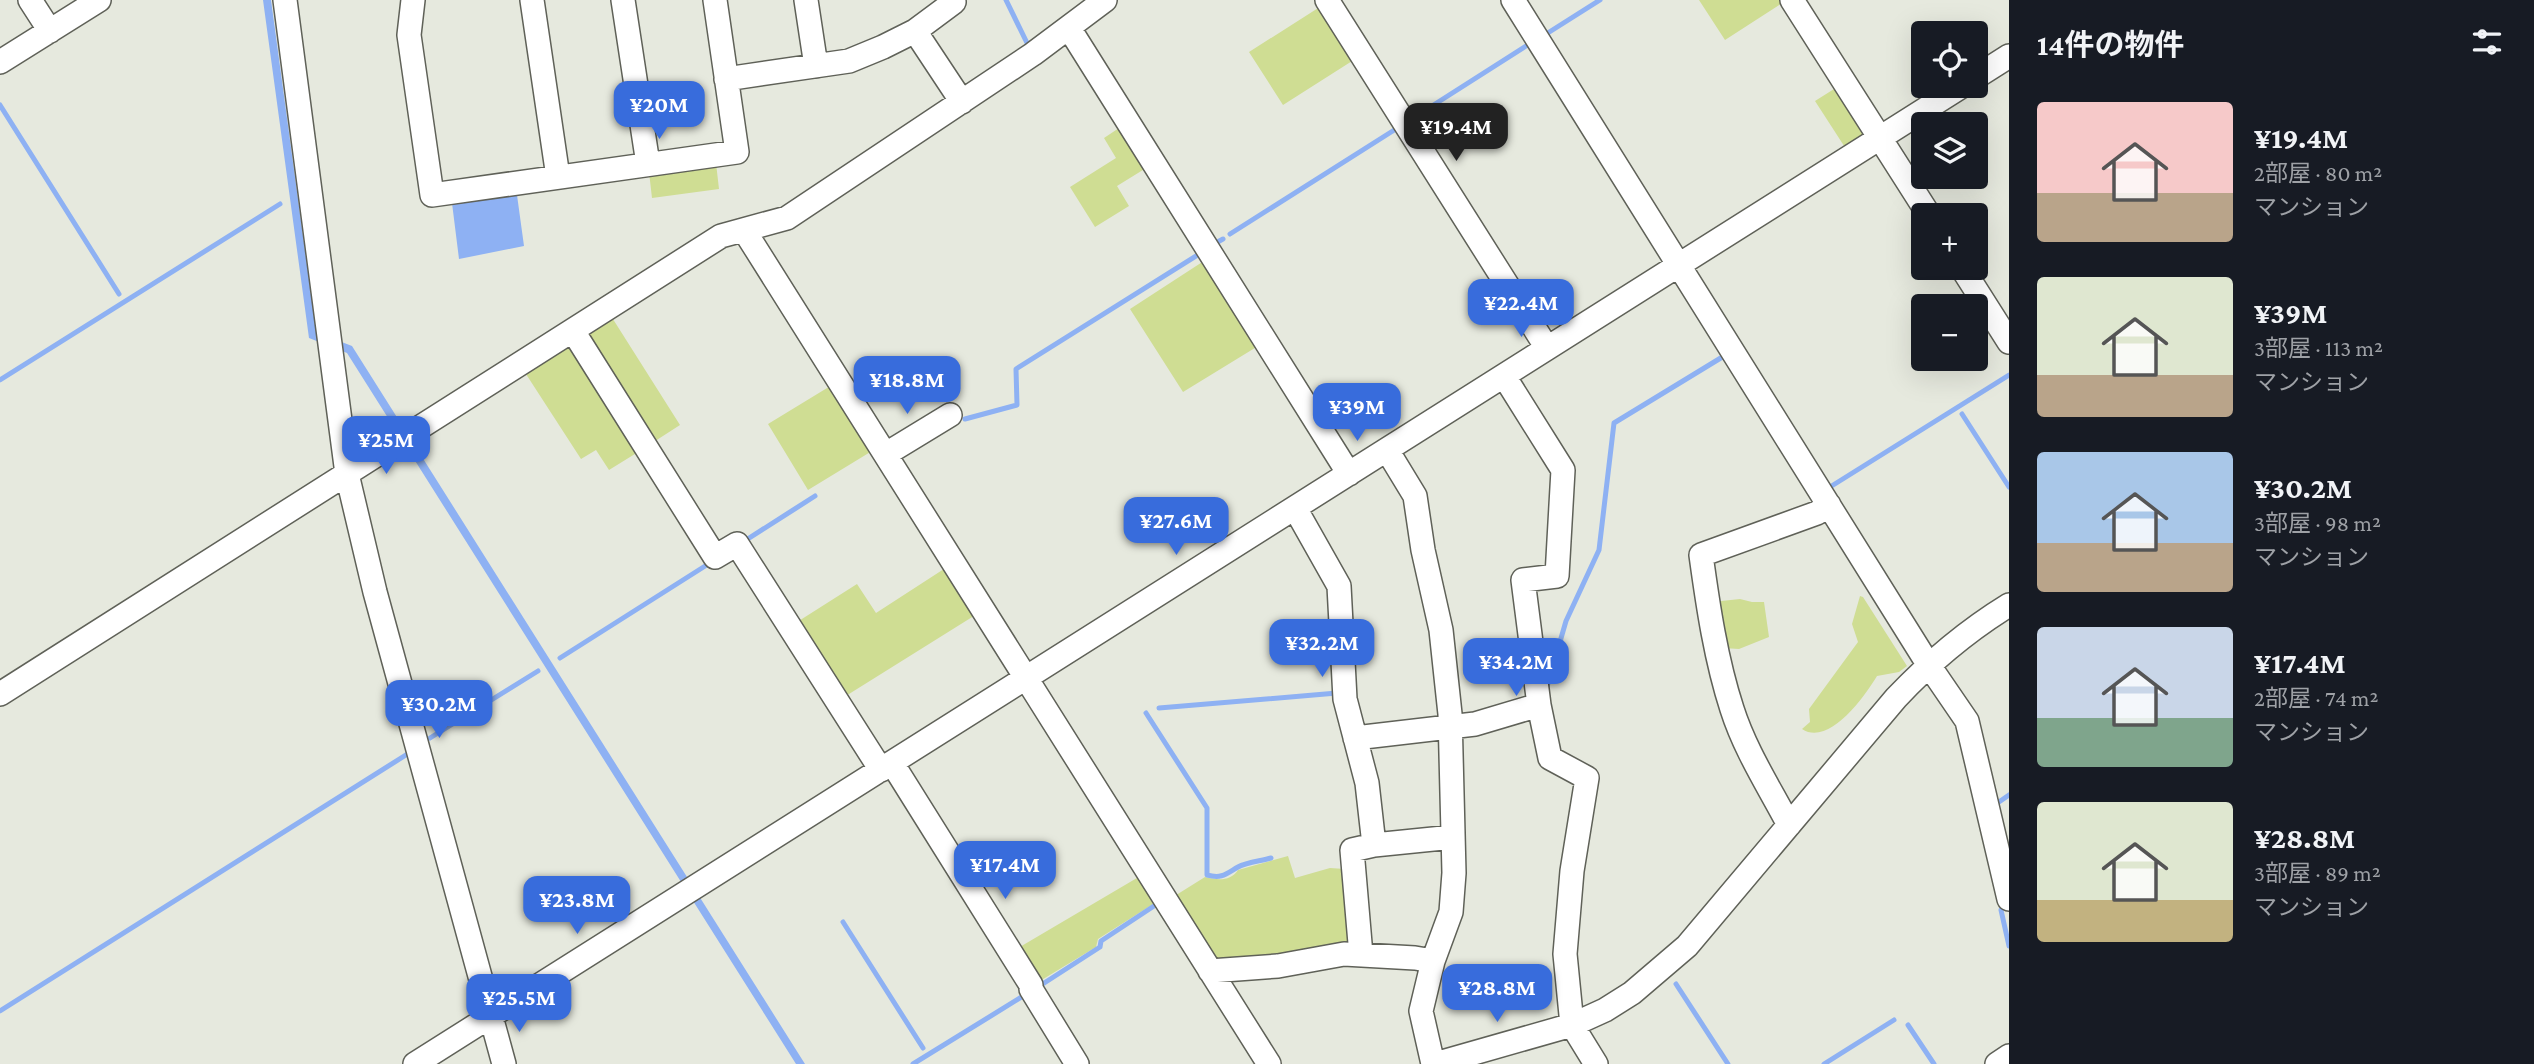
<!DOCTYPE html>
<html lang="ja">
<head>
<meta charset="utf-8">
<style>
  :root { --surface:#171b24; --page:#20242c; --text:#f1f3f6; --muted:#9ea1a6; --accent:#386cdc }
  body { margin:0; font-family:"Crimson Pro","Noto Sans JP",serif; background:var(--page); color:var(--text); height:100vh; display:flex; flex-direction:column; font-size:26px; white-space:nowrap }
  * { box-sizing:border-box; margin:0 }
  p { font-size:23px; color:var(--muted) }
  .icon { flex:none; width:38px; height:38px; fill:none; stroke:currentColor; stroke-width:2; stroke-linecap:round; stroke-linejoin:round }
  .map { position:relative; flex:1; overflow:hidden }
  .sheet { display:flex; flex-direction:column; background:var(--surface); width:525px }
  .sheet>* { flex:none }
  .tools { position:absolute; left:1911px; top:21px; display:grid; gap:14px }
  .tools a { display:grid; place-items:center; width:77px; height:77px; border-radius:7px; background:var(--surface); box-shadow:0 7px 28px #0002; font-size:35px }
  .price { position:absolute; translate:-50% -60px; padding:0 16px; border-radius:14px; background:var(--accent); color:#fff; font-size:23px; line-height:46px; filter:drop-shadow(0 2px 4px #0008) }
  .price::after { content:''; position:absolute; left:50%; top:42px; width:21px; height:16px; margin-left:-10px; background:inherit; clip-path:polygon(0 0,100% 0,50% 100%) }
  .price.current { background:#222; color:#fff }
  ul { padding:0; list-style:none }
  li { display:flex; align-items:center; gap:21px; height:175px; padding:0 28px }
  li span { display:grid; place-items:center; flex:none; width:196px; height:140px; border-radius:7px; color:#555 }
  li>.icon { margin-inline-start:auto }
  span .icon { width:84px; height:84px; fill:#fffc; stroke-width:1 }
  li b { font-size:30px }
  h2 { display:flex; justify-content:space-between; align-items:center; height:84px; padding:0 28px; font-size:30px }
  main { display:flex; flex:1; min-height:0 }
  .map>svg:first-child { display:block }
</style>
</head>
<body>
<main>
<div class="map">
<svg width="2009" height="1064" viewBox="0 0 2009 1064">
  <rect width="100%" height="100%" fill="#e6e9de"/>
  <!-- green -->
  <path fill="#cfdd93" d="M 1699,0 L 1787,0 L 1725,40 Z
    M 1326,3 L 1360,56 L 1283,105 L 1249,52 Z
    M 1842,84 L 1873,133 L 1848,152 L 1815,101 Z
    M 1125,124 L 1151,165 L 1117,186 L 1129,206 L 1095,227 L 1070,187 L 1116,158 L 1104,138 Z
    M 716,163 L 719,189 L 652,198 L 649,172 Z
    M 1210,257 L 1263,343 L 1183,392 L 1130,309 Z
    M 611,316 L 680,425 L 649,445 L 583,334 Z
    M 571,341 L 643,449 L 609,470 L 596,450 L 581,459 L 524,371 Z
    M 832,385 L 872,451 L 808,490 L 768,424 Z
    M 947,567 L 977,614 L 841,699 L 794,624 L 857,584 L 876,613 Z
    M 1860,596 L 1863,597 L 1907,666 L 1899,672 L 1877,676 C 1865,696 1829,747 1802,729 L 1810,722 L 1809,709 L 1858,642 L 1852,624 Z
    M 1740,599 L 1752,602 L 1764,602 L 1769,637 L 1739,649 L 1723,648 L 1712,602 Z
    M 1288,856 L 1295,878 L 1330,868 L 1345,869 L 1356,947 L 1219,965 L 1173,897 L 1205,877 C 1217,880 1230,882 1238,870 Z
    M 1142,875 L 1158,901 L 1098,939 L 1096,947 L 1035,984 L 1013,951 Z"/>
  <!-- water -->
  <path fill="#8eb1f3" d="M 263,0 L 271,0 L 316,332 L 352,346 L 805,1064 L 796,1064 L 347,353 L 309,338 Z
    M 517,195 L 524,246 L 459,259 L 452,203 Z"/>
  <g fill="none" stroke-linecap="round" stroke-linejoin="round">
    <!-- stream -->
    <path stroke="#8eb1f3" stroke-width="5" d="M 1006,0 L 1029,47
      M 1543,36 L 1600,0
      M 0,105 L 119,294
      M 1410,120 L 1526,46
      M 1230,234 L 1399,127
      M 1212,245 L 1223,239
      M 0,380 L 280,204
      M 1962,414 L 2009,487
      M 965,419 L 1017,405 L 1016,369 L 1204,251
      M 1830,487 L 2009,375
      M 743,542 L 815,496
      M 560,658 L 713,561
      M 1546,690 L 1566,621 L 1599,550 L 1614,423 L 1724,356 L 1726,360
      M 1159,708 L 1337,693
      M 1146,713 L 1207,808 L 1207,875 C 1222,879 1226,874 1238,867 C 1247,862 1261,861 1271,858
      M 430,738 L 538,671
      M 1996,804 L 2009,795
      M 2001,910 L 2009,946
      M 843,922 L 923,1048
      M 1676,984 L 1728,1064
      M 1038,987 L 1100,947 L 1101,941 L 1157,904
      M 0,1011 L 409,753
      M 1908,1025 L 1934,1064
      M 913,1064 L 1028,993
      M 1824,1064 L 1894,1020"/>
    <!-- minor casing -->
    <g stroke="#5f6158" stroke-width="26">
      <path id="minor" d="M 30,0 L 50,31
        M 285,0 L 347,474 L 375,592 L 504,1064
        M 413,0 L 409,35 L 432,195 L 737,152 L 715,0
        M 532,0 L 558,177
        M 623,0 L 648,164
        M 806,0 L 816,66
        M 1327,0 L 1547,348
        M 1513,0 L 1928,664 L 1967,721 L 2009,899
        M 1792,0 L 1929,215
        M 1069,28 L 1349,474
        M 915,31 L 962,102
        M 0,62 L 99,0
        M 1976,77 L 2009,56
        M 726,79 L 849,61 L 883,47 L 915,31 L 954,2 L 953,0
        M 744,230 L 1269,1064
        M 1962,268 L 2009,342
        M 573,331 L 715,557 L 737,544 L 881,770
        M 1504,376 L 1563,470 L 1557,576 L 1523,580 L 1539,705 L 1550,758 L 1587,778 L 1572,871 L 1565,954 L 1572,1025 L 1596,1064
        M 1387,450 L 1415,496 L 1423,550 L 1441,630 L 1450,714 L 1454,873 L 1451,912 L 1433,961 L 1421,1011 L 1433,1064
        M 886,454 L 950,415
        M 1295,508 L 1339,586 L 1345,699 L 1367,783 L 1374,845
        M 0,694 L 721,236 L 787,218 L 1033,54 L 1105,0
        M 1355,738 L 1475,724 L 1539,705
        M 892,763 L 1031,985 L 1031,989 L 1077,1064
        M 1789,825 C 1769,787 1745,750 1732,709 C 1716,660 1708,606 1701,555 L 1817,513 L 1829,505
        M 1361,955 L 1352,850 L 1374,845 L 1453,837
        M 1210,971 L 1278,966 L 1344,954 L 1415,958 L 1433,961
        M 415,1064 L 1962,86
        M 1435,1064 L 1572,1025 L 1605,1010 L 1632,993 L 1687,946 L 1896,698 C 1931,661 1965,632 2009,605
        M 1997,1064 L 2009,1056"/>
    </g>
    <!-- minor -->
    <use href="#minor" stroke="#fff" stroke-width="23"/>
  </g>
</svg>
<div class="tools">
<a><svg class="icon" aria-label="locate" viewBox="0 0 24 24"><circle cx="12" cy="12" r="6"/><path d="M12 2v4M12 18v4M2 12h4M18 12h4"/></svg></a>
<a><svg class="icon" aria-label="layers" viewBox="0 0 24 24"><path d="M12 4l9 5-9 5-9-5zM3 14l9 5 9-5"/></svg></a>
<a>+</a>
<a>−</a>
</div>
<b class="price" style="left:659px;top:141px">¥20M</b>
<b class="price current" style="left:1456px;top:163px">¥19.4M</b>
<b class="price" style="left:1521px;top:339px">¥22.4M</b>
<b class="price" style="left:907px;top:416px">¥18.8M</b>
<b class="price" style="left:1357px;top:443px">¥39M</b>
<b class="price" style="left:386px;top:476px">¥25M</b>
<b class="price" style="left:1176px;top:557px">¥27.6M</b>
<b class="price" style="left:1322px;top:679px">¥32.2M</b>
<b class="price" style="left:1516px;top:698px">¥34.2M</b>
<b class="price" style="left:439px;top:740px">¥30.2M</b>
<b class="price" style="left:1005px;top:901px">¥17.4M</b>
<b class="price" style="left:577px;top:936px">¥23.8M</b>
<b class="price" style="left:1497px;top:1024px">¥28.8M</b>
<b class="price" style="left:519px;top:1034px">¥25.5M</b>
</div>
<section class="sheet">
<h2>14件の物件<svg class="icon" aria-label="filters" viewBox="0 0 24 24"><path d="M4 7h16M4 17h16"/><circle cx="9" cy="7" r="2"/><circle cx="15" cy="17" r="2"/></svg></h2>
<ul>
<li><span style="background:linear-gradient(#f6c9c9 65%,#b9a48a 0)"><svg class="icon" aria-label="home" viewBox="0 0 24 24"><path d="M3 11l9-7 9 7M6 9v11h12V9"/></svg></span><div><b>¥19.4M</b><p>2部屋 · 80 m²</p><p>マンション</p></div></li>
<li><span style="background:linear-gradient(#dfe7d0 70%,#b9a48a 0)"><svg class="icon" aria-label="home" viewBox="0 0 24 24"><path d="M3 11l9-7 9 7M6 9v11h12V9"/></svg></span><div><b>¥39M</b><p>3部屋 · 113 m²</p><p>マンション</p></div></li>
<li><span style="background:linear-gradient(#a9c7e8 65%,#b9a48a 0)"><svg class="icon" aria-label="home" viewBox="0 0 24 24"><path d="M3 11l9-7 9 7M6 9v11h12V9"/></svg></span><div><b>¥30.2M</b><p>3部屋 · 98 m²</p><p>マンション</p></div></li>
<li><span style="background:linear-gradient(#c9d6e8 65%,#7fa58c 0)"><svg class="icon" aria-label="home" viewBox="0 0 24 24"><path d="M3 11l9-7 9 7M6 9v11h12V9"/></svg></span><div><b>¥17.4M</b><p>2部屋 · 74 m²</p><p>マンション</p></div></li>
<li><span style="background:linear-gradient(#dfe7d0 70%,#c2b280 0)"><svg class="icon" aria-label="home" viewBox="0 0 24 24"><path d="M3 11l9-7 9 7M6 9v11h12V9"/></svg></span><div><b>¥28.8M</b><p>3部屋 · 89 m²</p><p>マンション</p></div></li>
</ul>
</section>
</main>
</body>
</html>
